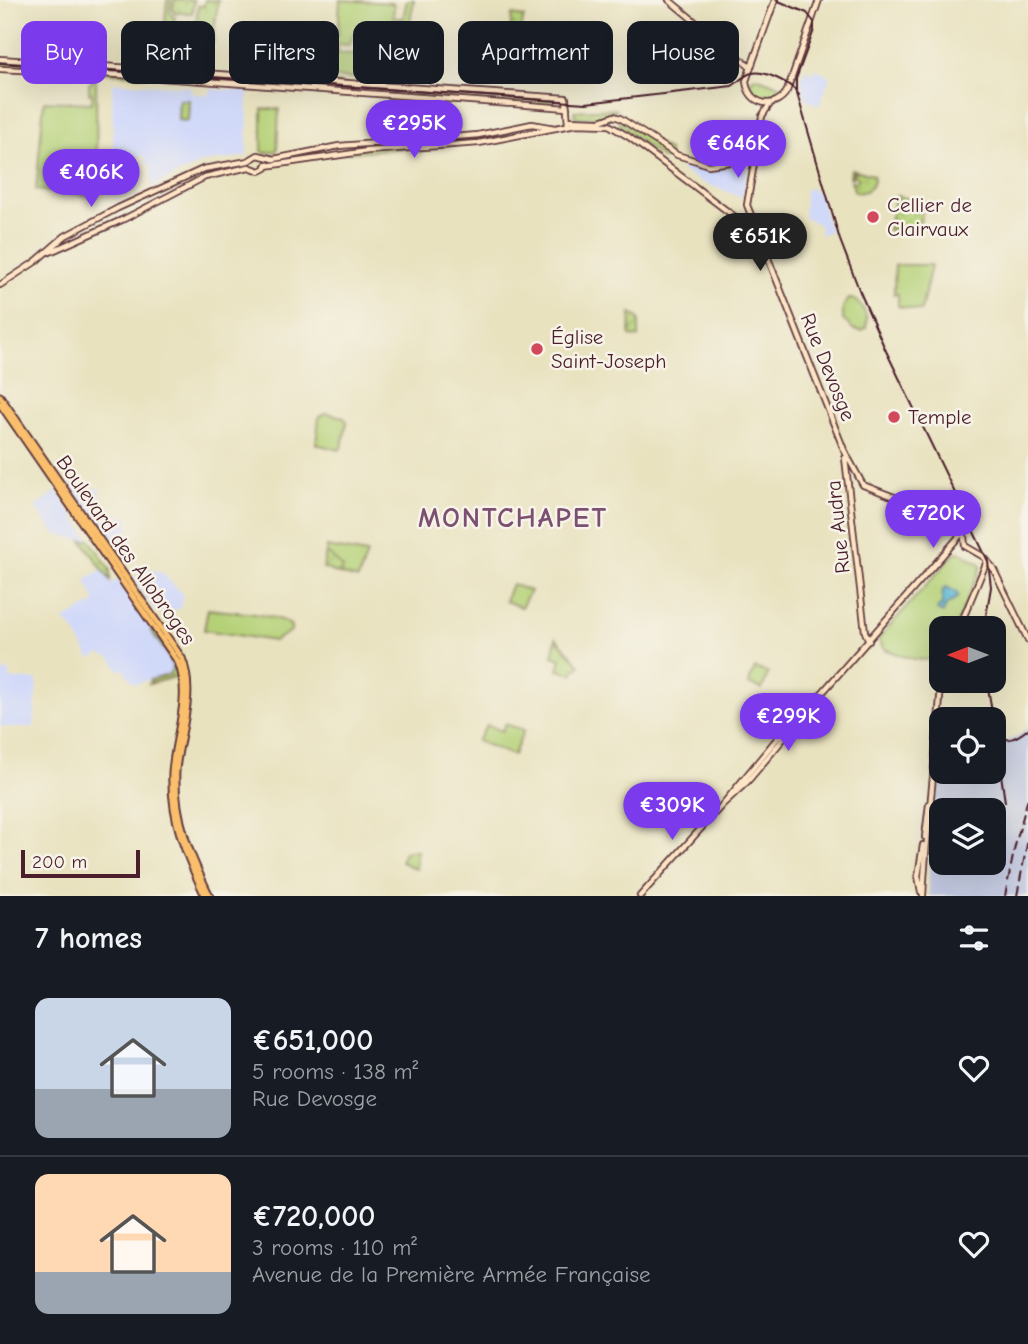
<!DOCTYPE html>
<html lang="en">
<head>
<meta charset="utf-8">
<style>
  :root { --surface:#171b24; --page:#20242c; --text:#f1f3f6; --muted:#9ea1a6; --line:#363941; --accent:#7c3aed }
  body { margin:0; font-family:"Comic Neue",sans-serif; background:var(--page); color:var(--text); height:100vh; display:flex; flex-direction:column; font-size:26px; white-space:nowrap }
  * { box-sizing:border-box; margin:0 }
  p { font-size:23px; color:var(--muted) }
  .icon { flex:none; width:38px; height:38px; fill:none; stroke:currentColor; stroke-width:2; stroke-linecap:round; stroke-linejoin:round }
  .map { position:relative; height:896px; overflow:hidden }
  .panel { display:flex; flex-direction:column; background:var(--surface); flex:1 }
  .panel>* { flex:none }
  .hud { position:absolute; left:21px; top:21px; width:987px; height:63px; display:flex; gap:14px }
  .needle { width:46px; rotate:270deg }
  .fabs { position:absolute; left:929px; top:616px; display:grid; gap:14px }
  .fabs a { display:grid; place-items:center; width:77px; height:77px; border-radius:14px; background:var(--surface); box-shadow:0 7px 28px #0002; font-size:35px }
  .scale { position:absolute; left:21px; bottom:18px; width:119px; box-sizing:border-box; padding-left:7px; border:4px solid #4a1f2b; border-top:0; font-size:19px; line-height:24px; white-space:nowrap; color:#4a1f2b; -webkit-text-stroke:5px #f7f3e8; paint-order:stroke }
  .price { position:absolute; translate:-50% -60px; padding:0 16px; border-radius:24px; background:var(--accent); color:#fff; font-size:23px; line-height:46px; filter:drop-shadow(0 2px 4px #0008) }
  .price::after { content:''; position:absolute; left:50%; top:42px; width:21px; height:16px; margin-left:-10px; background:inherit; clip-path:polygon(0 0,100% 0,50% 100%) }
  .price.active { background:#222; color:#fff }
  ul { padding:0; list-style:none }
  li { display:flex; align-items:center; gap:21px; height:175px; padding:0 35px }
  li+li { border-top:2px solid var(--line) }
  li span { display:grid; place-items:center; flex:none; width:196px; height:140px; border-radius:14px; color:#555 }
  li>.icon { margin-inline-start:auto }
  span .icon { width:84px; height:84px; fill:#fffc; stroke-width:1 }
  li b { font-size:30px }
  h2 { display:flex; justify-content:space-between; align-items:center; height:84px; padding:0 35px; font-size:30px }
  .pill { padding:0 24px; border-radius:14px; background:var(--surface); box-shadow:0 7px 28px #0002; font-size:24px; line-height:63px }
  .pill.active { background:var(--accent); color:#fff }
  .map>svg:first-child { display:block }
</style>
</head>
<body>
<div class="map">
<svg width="1028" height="896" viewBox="0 0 1028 896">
  <defs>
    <pattern id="grass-dots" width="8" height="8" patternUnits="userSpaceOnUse" patternTransform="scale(1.75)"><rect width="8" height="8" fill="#b5d177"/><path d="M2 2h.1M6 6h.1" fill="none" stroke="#9db367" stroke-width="1.8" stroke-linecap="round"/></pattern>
    <pattern id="garden-furrows" width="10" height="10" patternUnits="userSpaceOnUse" patternTransform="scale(1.75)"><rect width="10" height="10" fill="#b5d177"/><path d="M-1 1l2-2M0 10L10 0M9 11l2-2" fill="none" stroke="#9db367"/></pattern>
    <pattern id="water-waves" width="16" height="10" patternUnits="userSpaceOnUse" patternTransform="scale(1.75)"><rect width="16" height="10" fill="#55b5d3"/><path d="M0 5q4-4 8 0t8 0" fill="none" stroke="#4893ab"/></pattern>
  </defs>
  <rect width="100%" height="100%" fill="#f7f3e8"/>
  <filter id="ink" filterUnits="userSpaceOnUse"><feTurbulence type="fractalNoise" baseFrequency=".0143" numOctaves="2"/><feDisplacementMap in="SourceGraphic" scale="14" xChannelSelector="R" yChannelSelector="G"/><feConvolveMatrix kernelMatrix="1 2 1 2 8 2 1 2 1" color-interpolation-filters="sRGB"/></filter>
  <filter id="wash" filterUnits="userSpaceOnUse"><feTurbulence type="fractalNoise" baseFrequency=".00686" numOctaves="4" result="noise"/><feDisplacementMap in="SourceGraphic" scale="28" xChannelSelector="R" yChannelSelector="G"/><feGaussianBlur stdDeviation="1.57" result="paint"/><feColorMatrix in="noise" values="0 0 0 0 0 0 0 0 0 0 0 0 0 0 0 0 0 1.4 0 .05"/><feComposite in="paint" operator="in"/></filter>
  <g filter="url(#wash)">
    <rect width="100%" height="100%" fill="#e9e2bf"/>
    <!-- built -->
    <path fill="#d1d9f9" d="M 806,67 L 810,73 L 814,73 L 816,68 L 830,77 L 819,106 L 806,99 L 801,81 Z
      M 112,82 L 191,87 L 191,93 L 209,95 L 211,89 L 248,91 L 247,156 L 202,163 L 152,187 L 150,164 L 146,164 L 145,156 L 113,159 Z
      M 684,161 L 711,169 L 746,164 L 748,166 L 743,195 L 741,197 L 699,181 L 681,170 Z
      M 813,188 L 814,192 L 818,191 L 830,232 L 820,234 L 820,225 L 804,218 L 805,190 Z
      M 66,484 L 100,489 L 98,514 L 129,517 L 127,560 L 120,561 Z
      M 56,491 L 90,540 L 82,540 L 55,534 L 35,507 Z
      M 102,569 L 112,583 L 121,578 L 171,650 L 182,674 L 149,684 L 149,680 L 134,684 L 123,669 L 119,670 L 111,658 L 99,654 L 92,659 L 89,657 L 73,629 L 63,620 L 96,602 L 86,580 Z
      M 153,570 L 163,573 L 183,595 L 181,607 L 170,613 L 155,611 L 135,582 L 135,577 L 143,572 Z
      M 10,671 L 10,679 L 37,680 L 34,727 L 0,727 L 0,672 Z"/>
    <!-- railway -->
    <path fill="#bbc3de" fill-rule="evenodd" d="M 1028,728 L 1028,896 L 929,896 L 929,845 L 939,754 L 941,753 L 942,772 L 994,772 L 994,745 L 1015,738 ZM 942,810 L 994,810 L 994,863 L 942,863 Z"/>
    <!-- grass -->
    <path fill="url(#grass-dots)" stroke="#807851" stroke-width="2" d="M 167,0 L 171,0 L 170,12 L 175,18 L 174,24 L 201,29 L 202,24 L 196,23 L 198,6 L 204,6 L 205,0 L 218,0 L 213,43 L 196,42 L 195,50 L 176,49 L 177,34 L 164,33 Z
      M 174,0 L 194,0 L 192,13 L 175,13 L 173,9 Z
      M 512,15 L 524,17 L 517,44 L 515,68 L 518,70 L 506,69 Z
      M 4,61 L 83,66 L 83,71 L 4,67 Z
      M 96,68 L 216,75 L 216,81 L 96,72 Z
      M 303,81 L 346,84 L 346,90 L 303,87 Z
      M 377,86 L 433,90 L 432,96 L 376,92 Z
      M 435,90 L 492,94 L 491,101 L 434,97 Z
      M 494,94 L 554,99 L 553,105 L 493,101 Z
      M 616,109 C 605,120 590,117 575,117 L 574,111 Z
      M 851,169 L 873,175 L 874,180 C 871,189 866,194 855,192 L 851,181 L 856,182 L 859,178 L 853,175 L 856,172 L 855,171 L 852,172 L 852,178 L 850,177 Z
      M 896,196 L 924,202 L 919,226 L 888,230 Z
      M 82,540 L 90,540 L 110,569 L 110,580 Z
      M 153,629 L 168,651 L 178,676 L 149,684 L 150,680 L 169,675 L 173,668 L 167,654 L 151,631 Z"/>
    <!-- park -->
    <path fill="#b5d177" stroke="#807851" stroke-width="2" fill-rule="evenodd" d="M 340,0 L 392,3 L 394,5 L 393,17 L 403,19 L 407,0 L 414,0 L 406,42 L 404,70 L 399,70 L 400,82 L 331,77 L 334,35 L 338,35 ZM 363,30 C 374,30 379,36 378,47 L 390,48 L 389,57 L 337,53 L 338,44 L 350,45 L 353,34 Z
      M 756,77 L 780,86 L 782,90 L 780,95 L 771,100 L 758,97 L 750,85 L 752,79 Z
      M 92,80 L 96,80 L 97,197 L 36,190 L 44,101 L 92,103 L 92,93 L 89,93 L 89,83 L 92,83 Z
      M 179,100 L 189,100 L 188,121 L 178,120 Z
      M 262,109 L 279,109 L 277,151 L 265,153 L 262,151 Z
      M 621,121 L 669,151 L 669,157 L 663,159 L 619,125 Z
      M 458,138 L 458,143 L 344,153 L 344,147 Z
      M 895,265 L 931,265 L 921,311 L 898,306 L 898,294 L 894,294 Z
      M 849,299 C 861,298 869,317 866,328 L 861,331 L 853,329 L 843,319 L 843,307 Z
      M 326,413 L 343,417 L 347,422 L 342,447 L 339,450 L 316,444 L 319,417 Z
      M 327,547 L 367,554 L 358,579 L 339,574 L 343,568 L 326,552 Z
      M 960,552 L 980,564 L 981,567 L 955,628 L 942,628 L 941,654 C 923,667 903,655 884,649 L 878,639 L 955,553 Z
      M 512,584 L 530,591 L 521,607 L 505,601 Z
      M 208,609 C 227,612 280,613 291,626 L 291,631 L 274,641 L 204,630 Z
      M 556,638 L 580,665 L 578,669 L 575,668 L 573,674 L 558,670 L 561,659 L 552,656 Z
      M 755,668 L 768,673 L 762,689 L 748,684 Z
      M 505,724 L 524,730 L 514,754 L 512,755 L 477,741 L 487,725 L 502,731 Z
      M 417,850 L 416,869 L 401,862 L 404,852 Z"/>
    <!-- garden -->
    <path fill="url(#garden-furrows)" stroke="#807851" stroke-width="2" d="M 631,313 L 639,319 L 639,337 L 630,336 Z
      M 326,552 L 343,568 L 339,574 L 323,568 Z"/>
    <!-- water -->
    <path fill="url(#water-waves)" stroke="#506a7f" stroke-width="2" d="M 947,587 L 957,593 L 958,597 L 946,606 L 943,613 L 937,610 L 942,603 L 943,589 Z"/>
  </g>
  <g filter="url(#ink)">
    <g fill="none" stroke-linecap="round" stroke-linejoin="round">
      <!-- secondary casing -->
      <g stroke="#623c41" stroke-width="8">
        <path id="secondary" d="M 669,0 L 750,67
          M 775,0 L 746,81 C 748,105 775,111 787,91 L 819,0
          M 0,59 L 566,98 L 568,125
          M 0,69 L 121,75 L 567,108
          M 770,104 L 762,116 L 747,205 L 844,450 L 863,485 L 957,521 L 963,526 L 965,546
          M 568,120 L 598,121
          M 595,123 L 614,116 L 620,118 L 677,155 L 697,161 L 708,165 L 754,159
          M 266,166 L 368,151 L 479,143 L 576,124 L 609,125 L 629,137 L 759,235
          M 50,252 L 124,219 L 205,177 L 249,167 L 260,171 L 266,168 L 267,164
          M 0,285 L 35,262 L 65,236 L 118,208 L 203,169 L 248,161 L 258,155 L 274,159 L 339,146 L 478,135 L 532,124 L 555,128
          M 845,458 L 865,632 L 869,641
          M 965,546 L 984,557 L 993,568 L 1028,640
          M 959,628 L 987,561
          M 723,804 L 775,741 L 822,693 L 963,532
          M 925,837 L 929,804
          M 921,892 L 918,876 L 923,845
          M 640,896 L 723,804 L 748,781 L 790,731
          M 923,896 C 927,819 938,744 942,667"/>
      </g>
      <!-- primary casing -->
      <g stroke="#623c41" stroke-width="9">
        <path id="primary" d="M 0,396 L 182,658 C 197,695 179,734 176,771 C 174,818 190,855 210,896
          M 0,404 L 178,662 C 192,698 174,737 172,773 C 170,819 186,856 205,896"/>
      </g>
      <!-- secondary -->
      <use href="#secondary" stroke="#fde5c5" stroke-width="4.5"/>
      <!-- primary -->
      <use href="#primary" stroke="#f9bf6d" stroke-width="5"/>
      <!-- tram -->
      <path stroke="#4a1f2b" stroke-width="2" d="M 776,0 L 807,13 L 814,22 L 814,30 L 796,79 L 796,90 L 840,240 L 860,292 L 886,351 L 988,561 L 991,587 L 984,628
        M 0,63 L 586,103 L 732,86 C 738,82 745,74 752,73 C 765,70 793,84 799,95
        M 987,681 L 993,719
        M 994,726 L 1005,802
        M 994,729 C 1003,746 1016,739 1028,729"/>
      <!-- rail -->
      <path stroke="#4a1f2b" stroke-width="2" stroke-dasharray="10 5" stroke-linecap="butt" d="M 1005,896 L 1015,846 L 1028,798
        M 1017,896 L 1028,839"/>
    </g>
  </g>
  <!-- markers -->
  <g fill="#d1495b" stroke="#f7f3e8" stroke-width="2.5">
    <circle cx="873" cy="217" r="7"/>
    <circle cx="537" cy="349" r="7"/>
    <circle cx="894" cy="417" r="7"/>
  </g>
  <g text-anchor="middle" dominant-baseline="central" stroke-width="5" stroke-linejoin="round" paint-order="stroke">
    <!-- poi labels -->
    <g font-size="21" fill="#4a1f2b" stroke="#f7f3e8" text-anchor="start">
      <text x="887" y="205">Cellier de<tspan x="887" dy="24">Clairvaux</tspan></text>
      <text x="551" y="337">Église<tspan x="551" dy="24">Saint-Joseph</tspan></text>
      <text x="908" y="417">Temple</text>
    </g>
    <!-- street labels -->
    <g font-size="21" fill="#4a1f2b" stroke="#f7f3e8">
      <text transform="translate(828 367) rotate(68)">Rue Devosge</text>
      <text transform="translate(838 527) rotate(-96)">Rue Audra</text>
      <text transform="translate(126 550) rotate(55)">Boulevard des Allobroges</text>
    </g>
    <!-- district labels -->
    <g font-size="28" font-weight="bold" letter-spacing="2" fill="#7b5071" stroke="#f7f3e8">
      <text x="513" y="518">MONTCHAPET</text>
    </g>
  </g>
</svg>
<div class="fabs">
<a><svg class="needle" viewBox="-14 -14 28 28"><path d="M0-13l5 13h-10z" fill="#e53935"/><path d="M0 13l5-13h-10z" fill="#9ea1a6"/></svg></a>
<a><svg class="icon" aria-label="locate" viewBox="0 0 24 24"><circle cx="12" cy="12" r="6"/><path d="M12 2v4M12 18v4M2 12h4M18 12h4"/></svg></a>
<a><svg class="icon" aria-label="layers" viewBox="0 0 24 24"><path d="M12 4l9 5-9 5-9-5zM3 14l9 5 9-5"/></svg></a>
</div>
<div class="scale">200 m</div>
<b class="price" style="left:414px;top:160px">€295K</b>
<b class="price" style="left:738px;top:180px">€646K</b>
<b class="price" style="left:91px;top:209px">€406K</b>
<b class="price active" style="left:760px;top:273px">€651K</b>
<b class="price" style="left:933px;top:550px">€720K</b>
<b class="price" style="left:788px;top:753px">€299K</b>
<b class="price" style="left:672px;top:842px">€309K</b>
<div class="hud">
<a class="pill active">Buy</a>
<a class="pill">Rent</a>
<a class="pill">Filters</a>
<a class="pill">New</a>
<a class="pill">Apartment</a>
<a class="pill">House</a>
</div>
</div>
<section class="panel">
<h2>7 homes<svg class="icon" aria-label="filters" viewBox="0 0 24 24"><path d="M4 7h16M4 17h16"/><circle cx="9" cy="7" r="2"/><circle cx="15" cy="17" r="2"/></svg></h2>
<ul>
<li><span style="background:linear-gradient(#c9d6e8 65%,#9aa5b1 0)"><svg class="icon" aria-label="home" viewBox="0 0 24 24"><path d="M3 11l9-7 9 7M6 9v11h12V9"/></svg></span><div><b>€651,000</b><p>5 rooms · 138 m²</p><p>Rue Devosge</p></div><svg class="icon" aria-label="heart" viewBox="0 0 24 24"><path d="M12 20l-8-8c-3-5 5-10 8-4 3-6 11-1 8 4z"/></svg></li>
<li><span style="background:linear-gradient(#ffd9b3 70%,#9aa5b1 0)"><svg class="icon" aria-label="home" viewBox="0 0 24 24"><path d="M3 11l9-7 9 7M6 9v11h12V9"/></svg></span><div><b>€720,000</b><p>3 rooms · 110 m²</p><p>Avenue de la Première Armée Française</p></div><svg class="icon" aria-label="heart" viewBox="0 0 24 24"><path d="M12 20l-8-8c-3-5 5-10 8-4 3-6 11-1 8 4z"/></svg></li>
</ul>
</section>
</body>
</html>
